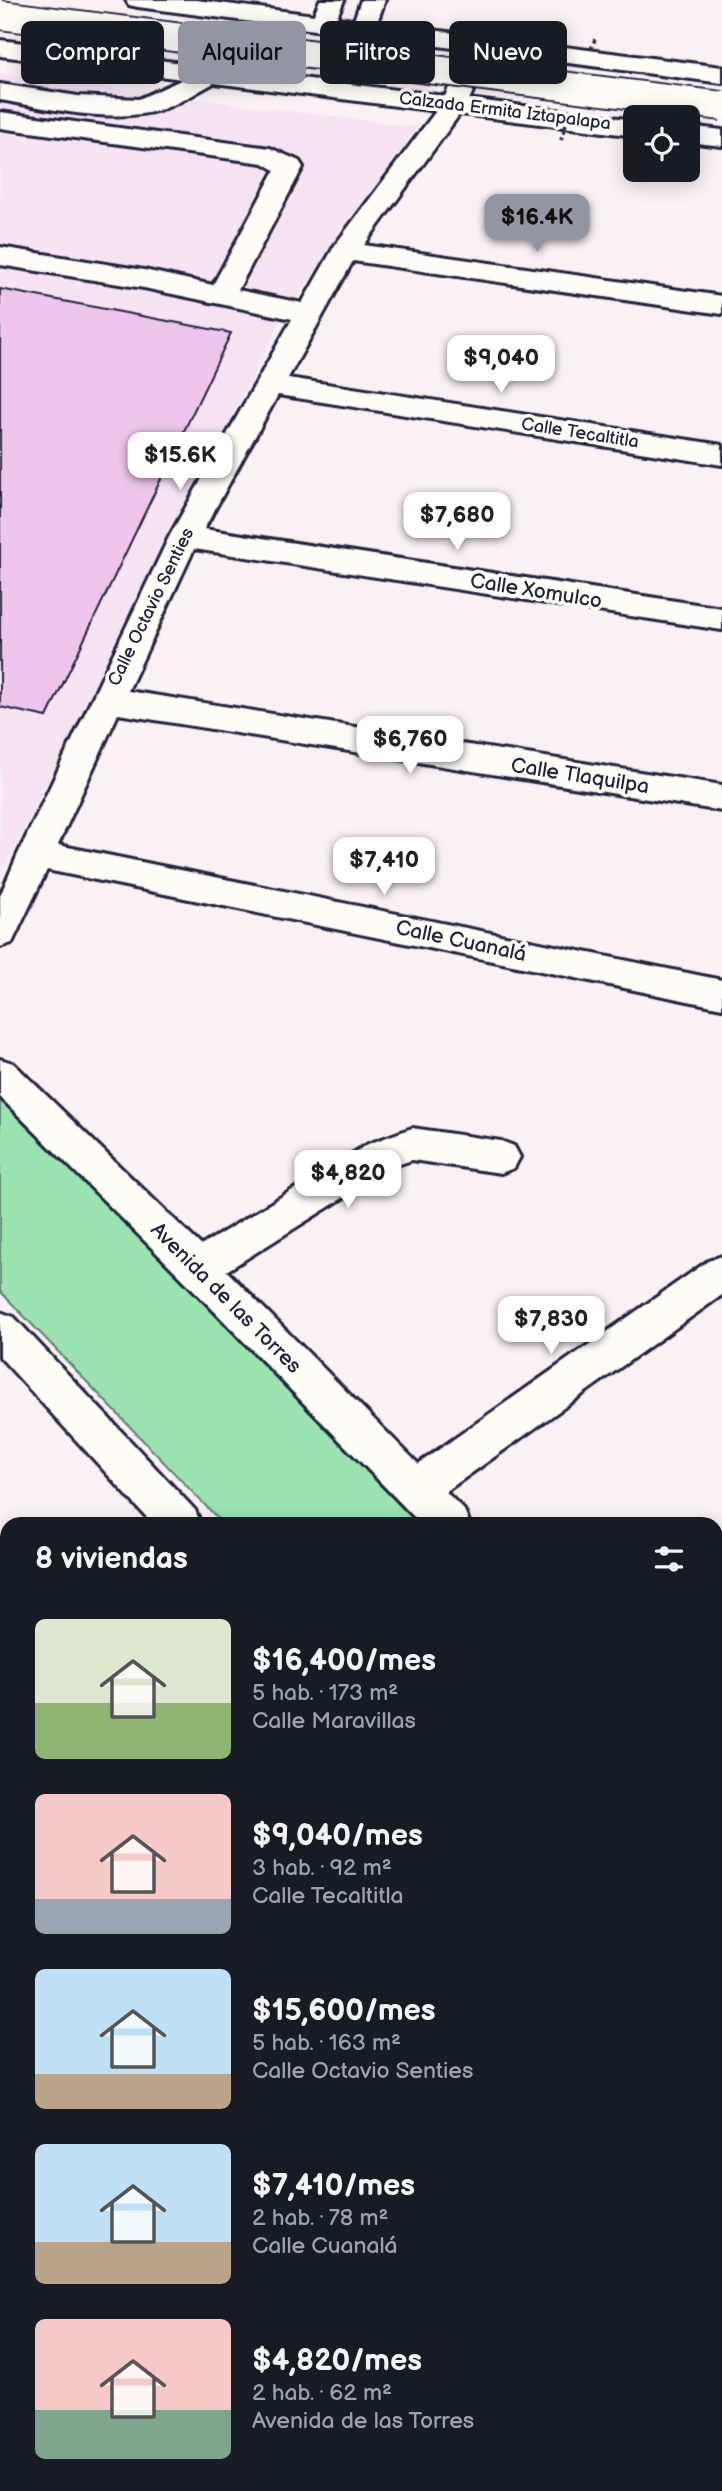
<!DOCTYPE html>
<html lang="es">
<head>
<meta charset="utf-8">
<style>
  :root { --surface:#171b24; --page:#20242c; --text:#f1f3f6; --muted:#9ea1a6; --accent:#9495a2 }
  body { margin:0; font-family:"Balsamiq Sans",sans-serif; background:var(--page); color:var(--text); height:100vh; display:flex; flex-direction:column; font-size:26px; white-space:nowrap }
  * { box-sizing:border-box; margin:0 }
  p { font-size:23px; color:var(--muted) }
  .icon { flex:none; width:38px; height:38px; fill:none; stroke:currentColor; stroke-width:2; stroke-linecap:round; stroke-linejoin:round }
  .map { position:relative; flex:1; overflow:hidden }
  .sheet { position:absolute; left:0px; top:1517px; width:723px; height:975px; display:flex; flex-direction:column; background:var(--surface); border-radius:21px 21px 0 0; box-shadow:0 4px 18px #0003 }
  .sheet>* { flex:none }
  .hud { position:absolute; left:21px; top:21px; width:681px; height:63px; display:flex; gap:14px }
  .controls { position:absolute; left:623px; top:105px; display:grid; gap:14px }
  .controls a { display:grid; place-items:center; width:77px; height:77px; border-radius:10px; background:var(--surface); box-shadow:0 4px 18px #0003; font-size:35px }
  .price { position:absolute; translate:-50% -60px; padding:0 16px; border-radius:14px; background:#fff; color:#222; font-size:23px; line-height:46px; filter:drop-shadow(0 2px 4px #0008) }
  .price::after { content:''; position:absolute; left:50%; top:42px; width:21px; height:16px; margin-left:-10px; background:inherit; clip-path:polygon(0 0,100% 0,50% 100%) }
  .price.current { background:var(--accent); color:#111 }
  ul { padding:0; list-style:none }
  li { display:flex; align-items:center; gap:21px; height:175px; padding:0 35px }
  li span { display:grid; place-items:center; flex:none; width:196px; height:140px; border-radius:10px; color:#555 }
  li>.icon { margin-inline-start:auto }
  span .icon { width:84px; height:84px; fill:#fffc; stroke-width:1 }
  li b { font-size:30px }
  h2 { display:flex; justify-content:space-between; align-items:center; height:84px; padding:0 35px; font-size:30px }
  .chip { padding:0 24px; border-radius:10px; background:var(--surface); box-shadow:0 4px 18px #0003; font-size:24px; line-height:63px }
  .chip.current { background:var(--accent); color:#111 }
  .map>svg:first-child { display:block }
</style>
</head>
<body>
<div class="map">
<svg width="722" height="2491" viewBox="0 0 722 2491">
  <rect width="100%" height="100%" fill="#faf1f5"/>
  <filter id="ink" filterUnits="userSpaceOnUse"><feTurbulence type="fractalNoise" baseFrequency=".0143" numOctaves="2"/><feDisplacementMap in="SourceGraphic" scale="14" xChannelSelector="R" yChannelSelector="G"/><feConvolveMatrix kernelMatrix="1 2 1 2 8 2 1 2 1" color-interpolation-filters="sRGB"/></filter>
  <g filter="url(#ink)">
    <!-- built -->
    <path fill="#f6e4f3" d="M 0,74 L 418,127 L 283,317 L 0,877 Z"/>
    <!-- green -->
    <path fill="#9be4b2" stroke="#5e8376" stroke-width="2" d="M 0,1093 L 418,1524 L 223,1524 L 0,1291 Z
      M 716,1831 L 722,1838 L 722,2046 L 716,2039 Z"/>
    <!-- building -->
    <path fill="#eec5ed" stroke="#22223b" stroke-width="2" d="M 0,289 L 231,333 L 47,717 L 0,707 Z"/>
    <g fill="none" stroke-linecap="round" stroke-linejoin="round">
      <!-- minor casing -->
      <g stroke="#22223b" stroke-width="6">
        <path id="minor" d="M 320,0 L 344,0 L 332,29 L 323,32 L 314,29 L 310,24 Z
          M 361,0 L 385,0 L 373,34 L 364,37 L 355,34 L 351,29 Z
          M 482,36 L 491,39 L 495,44 L 467,104 L 364,245 L 722,296 L 722,314 L 353,261 L 288,378 L 722,445 L 722,465 L 278,395 L 204,529 L 722,608 L 722,630 L 194,549 L 128,691 L 722,785 L 722,811 L 118,714 L 58,845 L 722,980 L 722,1008 L 47,870 L 12,943 L 0,947 L 0,896 L 18,854 L 169,537 L 292,319 L 144,288 L 0,265 L 0,247 L 144,270 L 213,285 L 275,170 L 263,163 L 0,128 L 0,112 L 270,148 L 299,161 L 303,167 L 238,290 L 302,303 L 335,245 L 442,103 L 469,44 L 473,39 Z
          M 212,66 L 221,69 L 225,74 L 221,79 C 202,89 183,102 163,109 C 116,125 47,108 0,100 L 0,84 L 78,96 L 139,99 Z
          M 412,1128 L 501,1141 L 514,1146 L 520,1157 L 514,1168 L 501,1173 L 412,1160 L 394,1166 L 212,1280 L 198,1285 L 184,1280 L 179,1268 L 184,1256 L 368,1144 Z
          M 722,1256 L 722,1295 L 431,1502 L 416,1508 L 401,1502 L 395,1489 L 401,1476 L 708,1261 Z
          M 722,1644 L 722,1690 L 716,1692 L 716,1647 Z
          M 0,1710 L 7,1713 L 7,1760 L 0,1757 Z
          M 722,2181 L 722,2233 L 716,2236 L 716,2183 Z
          M 0,2188 L 7,2191 L 7,2245 L 0,2242 Z
          M 716,2299 L 722,2301 L 722,2354 L 716,2352 Z
          M 275,2485 L 334,2485 L 336,2491 L 277,2491 Z
          M 434,2485 L 490,2485 L 488,2491 L 432,2491 Z"/>
      </g>
      <!-- major casing -->
      <g stroke="#22223b" stroke-width="6">
        <path id="major" d="M 126,0 L 196,0 L 722,67 L 722,83 L 138,7 L 129,5 Z
          M 0,40 L 635,120 L 635,136 L 0,56 Z
          M 688,126 L 722,130 L 722,146 L 688,142 Z
          M 0,1059 L 13,1063 L 212,1256 L 464,1510 L 470,1524 L 421,1524 L 184,1280 L 0,1097 Z
          M 0,1312 L 14,1317 L 195,1510 L 201,1524 L 153,1524 L 0,1357 Z
          M 716,1783 L 722,1785 L 722,1833 L 716,1831 Z
          M 716,2071 L 722,2074 L 722,2125 L 716,2122 Z"/>
      </g>
      <!-- minor -->
      <use href="#minor" fill="#fdfcf7" fill-rule="evenodd"/>
      <!-- major -->
      <use href="#major" fill="#fdfcf7" fill-rule="evenodd"/>
      <!-- minor-bridge casing -->
      <g stroke="#22223b" stroke-width="32" stroke-linecap="butt">
        <path id="minor-bridge" d="M 0,15 L 722,106"/>
      </g>
      <!-- path-bridge -->
      <path stroke="#22223b" stroke-width="3.5" stroke-dasharray="3.5 3.5" stroke-linecap="butt" d="M 591,49 L 595,39
        M 561,140 L 566,124"/>
      <!-- minor-bridge -->
      <use href="#minor-bridge" stroke="#fdfcf7" stroke-width="28"/>
    </g>
  </g>
  <g text-anchor="middle" dominant-baseline="central" stroke-width="7" stroke-linejoin="round" paint-order="stroke">
    <!-- far-street labels -->
    <g font-size="18" fill="#22223b" stroke="#fdfcf7">
      <text transform="translate(505 111) rotate(7)">Calzada Ermita Iztapalapa</text>
      <text transform="translate(580 433) rotate(9)">Calle Tecaltitla</text>
      <text transform="translate(151 607) rotate(-64)">Calle Octavio Senties</text>
    </g>
    <!-- street labels -->
    <g font-size="21" fill="#22223b" stroke="#fdfcf7">
      <text transform="translate(536 591) rotate(9)">Calle Xomulco</text>
      <text transform="translate(580 776) rotate(9)">Calle Tlaquilpa</text>
      <text transform="translate(461 941) rotate(12)">Calle Cuanalá</text>
      <text transform="translate(226 1298) rotate(45)">Avenida de las Torres</text>
    </g>
  </g>
</svg>
<div class="controls">
<a><svg class="icon" aria-label="locate" viewBox="0 0 24 24"><circle cx="12" cy="12" r="6"/><path d="M12 2v4M12 18v4M2 12h4M18 12h4"/></svg></a>
</div>
<b class="price current" style="left:537px;top:254px">$16.4K</b>
<b class="price" style="left:501px;top:395px">$9,040</b>
<b class="price" style="left:180px;top:492px">$15.6K</b>
<b class="price" style="left:457px;top:552px">$7,680</b>
<b class="price" style="left:410px;top:776px">$6,760</b>
<b class="price" style="left:384px;top:897px">$7,410</b>
<b class="price" style="left:348px;top:1210px">$4,820</b>
<b class="price" style="left:551px;top:1356px">$7,830</b>
<div class="hud">
<a class="chip">Comprar</a>
<a class="chip current">Alquilar</a>
<a class="chip">Filtros</a>
<a class="chip">Nuevo</a>
</div>
<section class="sheet">
<h2>8 viviendas<svg class="icon" aria-label="filters" viewBox="0 0 24 24"><path d="M4 7h16M4 17h16"/><circle cx="9" cy="7" r="2"/><circle cx="15" cy="17" r="2"/></svg></h2>
<ul>
<li><span style="background:linear-gradient(#dfe7d0 60%,#8fb573 0)"><svg class="icon" aria-label="home" viewBox="0 0 24 24"><path d="M3 11l9-7 9 7M6 9v11h12V9"/></svg></span><div><b>$16,400/mes</b><p>5 hab. · 173 m²</p><p>Calle Maravillas</p></div></li>
<li><span style="background:linear-gradient(#f6c9c9 75%,#9aa5b1 0)"><svg class="icon" aria-label="home" viewBox="0 0 24 24"><path d="M3 11l9-7 9 7M6 9v11h12V9"/></svg></span><div><b>$9,040/mes</b><p>3 hab. · 92 m²</p><p>Calle Tecaltitla</p></div></li>
<li><span style="background:linear-gradient(#bfe0f5 75%,#b9a48a 0)"><svg class="icon" aria-label="home" viewBox="0 0 24 24"><path d="M3 11l9-7 9 7M6 9v11h12V9"/></svg></span><div><b>$15,600/mes</b><p>5 hab. · 163 m²</p><p>Calle Octavio Senties</p></div></li>
<li><span style="background:linear-gradient(#bfe0f5 70%,#b9a48a 0)"><svg class="icon" aria-label="home" viewBox="0 0 24 24"><path d="M3 11l9-7 9 7M6 9v11h12V9"/></svg></span><div><b>$7,410/mes</b><p>2 hab. · 78 m²</p><p>Calle Cuanalá</p></div></li>
<li><span style="background:linear-gradient(#f6c9c9 65%,#7fa58c 0)"><svg class="icon" aria-label="home" viewBox="0 0 24 24"><path d="M3 11l9-7 9 7M6 9v11h12V9"/></svg></span><div><b>$4,820/mes</b><p>2 hab. · 62 m²</p><p>Avenida de las Torres</p></div></li>
</ul>
</section>
</div>
</body>
</html>
